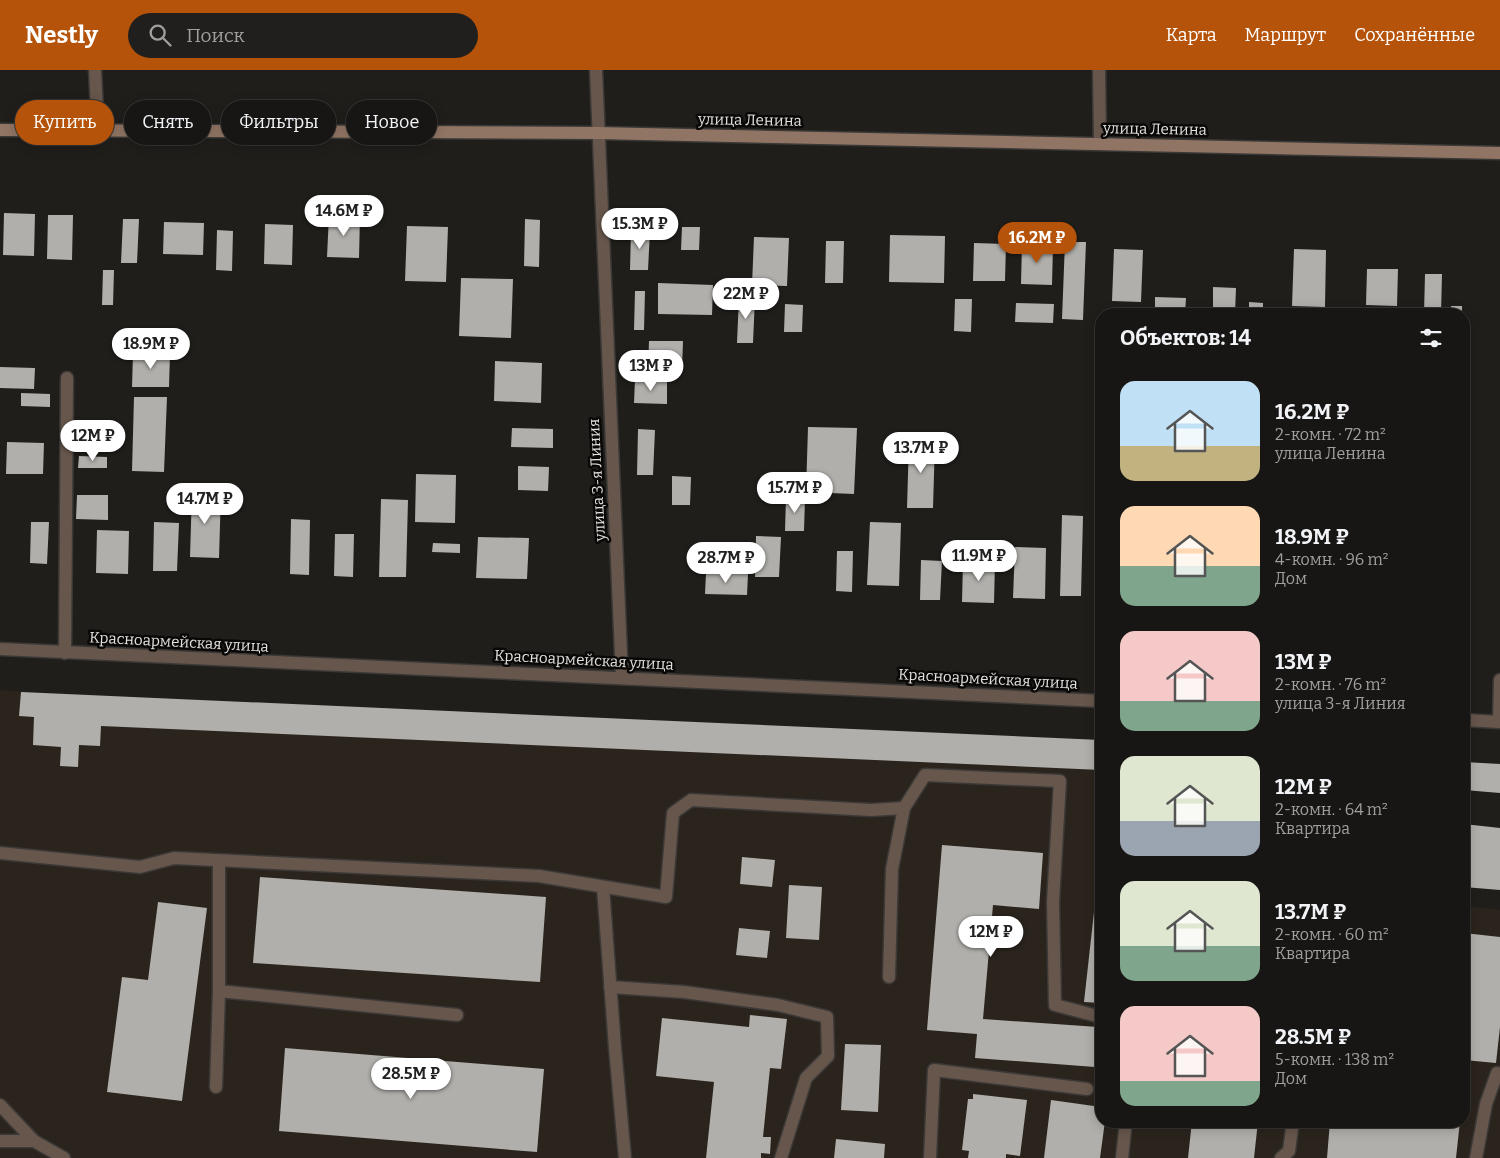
<!DOCTYPE html>
<html lang="ru">
<head>
<meta charset="utf-8">
<style>
  :root { --surface:#181614; --page:#211f1d; --text:#f1f3f6; --muted:#9f9fa0; --line:#363534; --accent:#b45309 }
  body { margin:0; font-family:Bitter,serif; background:var(--page); color:var(--text); height:100vh; display:flex; flex-direction:column; font-size:19px; white-space:nowrap }
  * { box-sizing:border-box; margin:0 }
  p { font-size:16px; color:var(--muted) }
  .icon { flex:none; width:28px; height:28px; fill:none; stroke:currentColor; stroke-width:2; stroke-linecap:round; stroke-linejoin:round }
  .map { position:relative; flex:1; overflow:hidden }
  .panel { position:absolute; left:1095px; top:238px; width:375px; height:820px; display:flex; flex-direction:column; background:var(--surface); border-radius:20px; box-shadow:0 2px 12px #0003,0 0 0 1px var(--line) }
  .panel>* { flex:none }
  .banner { position:absolute; left:15px; top:30px; width:475px; height:45px; display:flex; gap:10px }
  .price { position:absolute; translate:-50% -42px; padding:0 11px; border-radius:18px; background:#fff; color:#222; font-size:16px; line-height:32px; filter:drop-shadow(0 1px 2px #0008) }
  .price::after { content:''; position:absolute; left:50%; top:30px; width:15px; height:11px; margin-left:-8px; background:inherit; clip-path:polygon(0 0,100% 0,50% 100%) }
  .price.current { background:var(--accent); color:#fff }
  ul { padding:0; list-style:none }
  li { display:flex; align-items:center; gap:15px; height:125px; padding:0 25px }
  li span { display:grid; place-items:center; flex:none; width:140px; height:100px; border-radius:15px; color:#555 }
  li>.icon { margin-inline-start:auto }
  span .icon { width:60px; height:60px; fill:#fffc; stroke-width:1 }
  li b { font-size:21px }
  h2 { display:flex; justify-content:space-between; align-items:center; height:60px; padding:0 25px; font-size:21px }
  .chip { padding:0 18px; border-radius:22px; background:var(--surface); box-shadow:0 2px 12px #0003,0 0 0 1px var(--line); font-size:18px; line-height:45px }
  .chip.current { background:var(--accent); color:#fff }
  header { display:flex; align-items:center; gap:30px; box-sizing:border-box; height:70px; padding:0 25px; background:var(--accent); color:#fff }
  header strong { font-size:24px }
  nav { display:flex; gap:28px; margin-inline-start:auto; font-size:18px }
  .search { width:350px; height:45px; background:var(--page); display:flex; align-items:center; gap:12px; box-sizing:border-box; padding:0 18px; border-radius:28px; color:var(--muted); font-size:19px }
  .map>svg:first-child { display:block }
</style>
</head>
<body>
<header>
<strong>Nestly</strong>
<div class="search"><svg class="icon" aria-label="search" viewBox="0 0 24 24"><circle cx="10" cy="10" r="6"/><path d="M15 15l6 6"/></svg>Поиск</div>
<nav><a>Карта</a><a>Маршрут</a><a>Сохранённые</a></nav>
</header>
<div class="map">
<svg width="1500" height="1088" viewBox="0 0 1500 1088">
  <rect width="100%" height="100%" fill="#201e1b"/>
  <!-- built -->
  <path fill="#2b241d" d="M 0,620 L 61,624 L 60,654 L 1101,700 L 1101,1051 L 1464,1051 L 1464,836 L 1500,840 L 1500,1088 L 0,1088 Z"/>
  <!-- building -->
  <path fill="#b1afab" d="M 4,143 L 35,144 L 34,186 L 3,185 Z
    M 48,145 L 73,145 L 72,190 L 47,189 Z
    M 329,145 L 360,146 L 359,188 L 327,187 Z
    M 123,149 L 139,149 L 137,193 L 121,193 Z
    M 525,149 L 540,150 L 539,197 L 524,196 Z
    M 164,152 L 204,153 L 203,185 L 163,184 Z
    M 265,154 L 293,155 L 292,195 L 264,194 Z
    M 407,156 L 448,157 L 446,212 L 405,211 Z
    M 682,157 L 700,157 L 699,180 L 681,180 Z
    M 217,160 L 233,161 L 232,201 L 216,200 Z
    M 631,161 L 650,161 L 648,200 L 630,200 Z
    M 890,165 L 945,166 L 944,213 L 889,212 Z
    M 754,167 L 789,168 L 787,216 L 752,215 Z
    M 826,171 L 844,171 L 843,213 L 825,213 Z
    M 1065,172 L 1086,172 L 1083,250 L 1062,249 Z
    M 974,173 L 1006,174 L 1005,211 L 973,211 Z
    M 1022,174 L 1053,175 L 1052,215 L 1021,214 Z
    M 1114,179 L 1143,180 L 1141,232 L 1112,231 Z
    M 1294,179 L 1326,180 L 1325,237 L 1292,236 Z
    M 1367,199 L 1398,199 L 1397,236 L 1366,235 Z
    M 103,200 L 114,200 L 113,235 L 102,235 Z
    M 1425,204 L 1442,204 L 1441,244 L 1424,244 Z
    M 461,208 L 513,209 L 511,268 L 459,266 Z
    M 658,213 L 713,215 L 712,245 L 658,244 Z
    M 1213,217 L 1236,218 L 1235,244 L 1213,244 Z
    M 635,221 L 645,221 L 644,260 L 634,260 Z
    M 739,226 L 755,227 L 753,273 L 737,273 Z
    M 1155,227 L 1186,228 L 1185,244 L 1155,244 Z
    M 955,229 L 972,229 L 971,262 L 954,261 Z
    M 1249,232 L 1263,233 L 1263,244 L 1249,244 Z
    M 1016,233 L 1054,234 L 1053,253 L 1015,252 Z
    M 785,234 L 803,235 L 802,262 L 784,262 Z
    M 1451,236 L 1462,236 L 1462,244 L 1450,244 Z
    M 649,271 L 683,271 L 682,301 L 648,300 Z
    M 133,283 L 170,284 L 169,317 L 132,317 Z
    M 495,291 L 542,293 L 541,333 L 494,331 Z
    M 0,297 L 35,298 L 34,319 L 0,318 Z
    M 635,309 L 667,310 L 667,334 L 634,333 Z
    M 21,323 L 50,324 L 50,337 L 21,336 Z
    M 134,327 L 167,327 L 164,402 L 132,401 Z
    M 808,357 L 857,358 L 854,424 L 806,422 Z
    M 512,358 L 553,359 L 553,378 L 511,377 Z
    M 638,359 L 655,360 L 653,405 L 637,405 Z
    M 909,370 L 935,371 L 933,438 L 907,438 Z
    M 7,372 L 44,373 L 43,404 L 6,404 Z
    M 79,386 L 107,387 L 107,398 L 78,398 Z
    M 518,396 L 549,397 L 548,421 L 518,420 Z
    M 416,404 L 456,405 L 455,453 L 415,452 Z
    M 672,406 L 691,407 L 690,435 L 672,435 Z
    M 192,421 L 221,422 L 219,488 L 190,487 Z
    M 77,425 L 108,425 L 108,450 L 76,449 Z
    M 786,428 L 805,428 L 804,461 L 785,461 Z
    M 381,429 L 408,430 L 406,507 L 379,507 Z
    M 1062,445 L 1083,446 L 1081,526 L 1060,526 Z
    M 291,449 L 310,450 L 309,505 L 290,504 Z
    M 31,452 L 49,452 L 47,494 L 30,493 Z
    M 154,452 L 179,453 L 177,501 L 153,501 Z
    M 870,452 L 901,453 L 899,516 L 867,515 Z
    M 97,460 L 129,461 L 128,504 L 96,503 Z
    M 335,464 L 354,464 L 353,507 L 334,506 Z
    M 756,466 L 781,467 L 779,507 L 755,507 Z
    M 478,467 L 529,468 L 527,509 L 476,508 Z
    M 433,473 L 460,474 L 460,483 L 432,482 Z
    M 1015,477 L 1046,478 L 1045,529 L 1013,528 Z
    M 837,481 L 853,481 L 852,522 L 836,521 Z
    M 921,490 L 942,491 L 940,530 L 920,530 Z
    M 963,491 L 995,491 L 994,533 L 962,532 Z
    M 706,503 L 748,504 L 747,525 L 705,524 Z
    M 21,622 L 1101,670 L 1101,700 L 101,656 L 100,676 L 79,675 L 78,697 L 60,696 L 61,677 L 33,675 L 34,647 L 19,646 Z
    M 1464,692 L 1500,694 L 1500,723 L 1464,720 Z
    M 1464,754 L 1500,758 L 1500,820 L 1464,817 Z
    M 1099,774 L 1101,775 L 1101,799 L 1096,799 Z
    M 942,775 L 1043,783 L 1039,839 L 993,835 L 983,949 L 1098,957 L 1095,997 L 975,988 L 977,964 L 927,960 Z
    M 742,787 L 775,790 L 772,817 L 740,814 Z
    M 260,807 L 546,827 L 540,912 L 253,893 Z
    M 789,815 L 822,817 L 819,870 L 786,868 Z
    M 1096,824 L 1101,824 L 1101,933 L 1084,932 Z
    M 158,832 L 207,838 L 182,1031 L 107,1022 L 122,907 L 148,910 Z
    M 739,858 L 770,861 L 767,888 L 736,885 Z
    M 1464,863 L 1500,867 L 1500,957 L 1496,993 L 1464,990 Z
    M 750,945 L 787,949 L 781,999 L 770,998 L 763,1067 L 771,1067 L 770,1084 L 761,1083 L 761,1088 L 706,1088 L 714,1012 L 656,1006 L 662,948 L 749,957 Z
    M 845,974 L 881,975 L 878,1042 L 841,1040 Z
    M 285,978 L 544,999 L 537,1082 L 279,1061 Z
    M 973,1024 L 1027,1030 L 1020,1086 L 1006,1084 L 1006,1088 L 968,1088 L 969,1081 L 962,1080 L 968,1029 L 973,1029 Z
    M 1051,1030 L 1101,1037 L 1101,1051 L 1105,1051 L 1100,1088 L 1044,1088 Z
    M 1192,1051 L 1258,1051 L 1254,1088 L 1188,1088 Z
    M 1330,1051 L 1460,1051 L 1456,1088 L 1327,1088 Z
    M 836,1069 L 885,1074 L 884,1088 L 834,1088 Z"/>
  <g fill="none" stroke-linecap="round" stroke-linejoin="round">
    <!-- service casing -->
    <g stroke="#3b3937" stroke-width="15">
      <path id="service" d="M 0,783 L 140,797 L 174,788 L 539,806 L 666,827 L 673,743 L 691,730 L 871,740 L 904,738
        M 603,817 L 615,978 L 625,1088
        M 889,907 L 892,799 L 904,738 L 925,705 L 1060,711 L 1053,832 L 1055,935 L 1101,947
        M 610,917 L 684,922 L 778,935 L 827,947 L 828,986 L 806,1008 L 781,1088
        M 219,921 L 457,945
        M 216,1017 L 219,921 L 219,790
        M 0,1035 L 34,1071 L 64,1088
        M 0,1071 L 34,1071
        M 930,1088 L 934,1000 L 1087,1019
        M 1122,1088 L 1126,1051
        M 1281,1088 L 1289,1081 L 1293,1051
        M 1476,1088 L 1486,1034 L 1497,1003"/>
    </g>
    <!-- minor casing -->
    <g stroke="#3b3937" stroke-width="15">
      <path id="minor" d="M 95,0 L 98,60
        M 596,0 L 622,608
        M 1099,0 L 1100,74
        M 0,579 L 1101,631
        M 65,583 L 67,308
        M 1464,650 L 1500,652
        M 1499,652 L 1500,610"/>
    </g>
    <!-- secondary casing -->
    <g stroke="#3b3937" stroke-width="15">
      <path id="secondary" d="M 0,60 L 598,63 L 1500,83"/>
    </g>
    <!-- service -->
    <use href="#service" stroke="#67564b" stroke-width="12"/>
    <!-- minor -->
    <use href="#minor" stroke="#67564b" stroke-width="12"/>
    <!-- secondary -->
    <use href="#secondary" stroke="#917564" stroke-width="12"/>
  </g>
  <g text-anchor="middle" dominant-baseline="central" stroke-width="5" stroke-linejoin="round" paint-order="stroke">
    <!-- street labels -->
    <g font-size="15" fill="#e4e2e0" stroke="#090807">
      <text transform="translate(750 50) rotate(1)">улица Ленина</text>
      <text transform="translate(1155 59) rotate(1)">улица Ленина</text>
      <text transform="translate(597 410) rotate(-93)">улица 3-я Линия</text>
      <text transform="translate(179 572) rotate(3)">Красноармейская улица</text>
      <text transform="translate(584 590) rotate(3)">Красноармейская улица</text>
      <text transform="translate(988 609) rotate(3)">Красноармейская улица</text>
    </g>
  </g>
</svg>
<b class="price" style="left:344px;top:167px">14.6M ₽</b>
<b class="price" style="left:640px;top:180px">15.3M ₽</b>
<b class="price current" style="left:1037px;top:194px">16.2M ₽</b>
<b class="price" style="left:746px;top:250px">22M ₽</b>
<b class="price" style="left:151px;top:300px">18.9M ₽</b>
<b class="price" style="left:651px;top:322px">13M ₽</b>
<b class="price" style="left:93px;top:392px">12M ₽</b>
<b class="price" style="left:921px;top:404px">13.7M ₽</b>
<b class="price" style="left:795px;top:444px">15.7M ₽</b>
<b class="price" style="left:205px;top:455px">14.7M ₽</b>
<b class="price" style="left:979px;top:512px">11.9M ₽</b>
<b class="price" style="left:726px;top:514px">28.7M ₽</b>
<b class="price" style="left:991px;top:888px">12M ₽</b>
<b class="price" style="left:411px;top:1030px">28.5M ₽</b>
<div class="banner">
<a class="chip current">Купить</a>
<a class="chip">Снять</a>
<a class="chip">Фильтры</a>
<a class="chip">Новое</a>
</div>
<section class="panel">
<h2>Объектов: 14<svg class="icon" aria-label="filters" viewBox="0 0 24 24"><path d="M4 7h16M4 17h16"/><circle cx="9" cy="7" r="2"/><circle cx="15" cy="17" r="2"/></svg></h2>
<ul>
<li><span style="background:linear-gradient(#bfe0f5 65%,#c2b280 0)"><svg class="icon" aria-label="home" viewBox="0 0 24 24"><path d="M3 11l9-7 9 7M6 9v11h12V9"/></svg></span><div><b>16.2M ₽</b><p>2-комн. · 72 m²</p><p>улица Ленина</p></div></li>
<li><span style="background:linear-gradient(#ffd9b3 60%,#7fa58c 0)"><svg class="icon" aria-label="home" viewBox="0 0 24 24"><path d="M3 11l9-7 9 7M6 9v11h12V9"/></svg></span><div><b>18.9M ₽</b><p>4-комн. · 96 m²</p><p>Дом</p></div></li>
<li><span style="background:linear-gradient(#f6c9c9 70%,#7fa58c 0)"><svg class="icon" aria-label="home" viewBox="0 0 24 24"><path d="M3 11l9-7 9 7M6 9v11h12V9"/></svg></span><div><b>13M ₽</b><p>2-комн. · 76 m²</p><p>улица 3-я Линия</p></div></li>
<li><span style="background:linear-gradient(#dfe7d0 65%,#9aa5b1 0)"><svg class="icon" aria-label="home" viewBox="0 0 24 24"><path d="M3 11l9-7 9 7M6 9v11h12V9"/></svg></span><div><b>12M ₽</b><p>2-комн. · 64 m²</p><p>Квартира</p></div></li>
<li><span style="background:linear-gradient(#dfe7d0 65%,#7fa58c 0)"><svg class="icon" aria-label="home" viewBox="0 0 24 24"><path d="M3 11l9-7 9 7M6 9v11h12V9"/></svg></span><div><b>13.7M ₽</b><p>2-комн. · 60 m²</p><p>Квартира</p></div></li>
<li><span style="background:linear-gradient(#f6c9c9 75%,#7fa58c 0)"><svg class="icon" aria-label="home" viewBox="0 0 24 24"><path d="M3 11l9-7 9 7M6 9v11h12V9"/></svg></span><div><b>28.5M ₽</b><p>5-комн. · 138 m²</p><p>Дом</p></div></li>
</ul>
</section>
</div>
</body>
</html>
